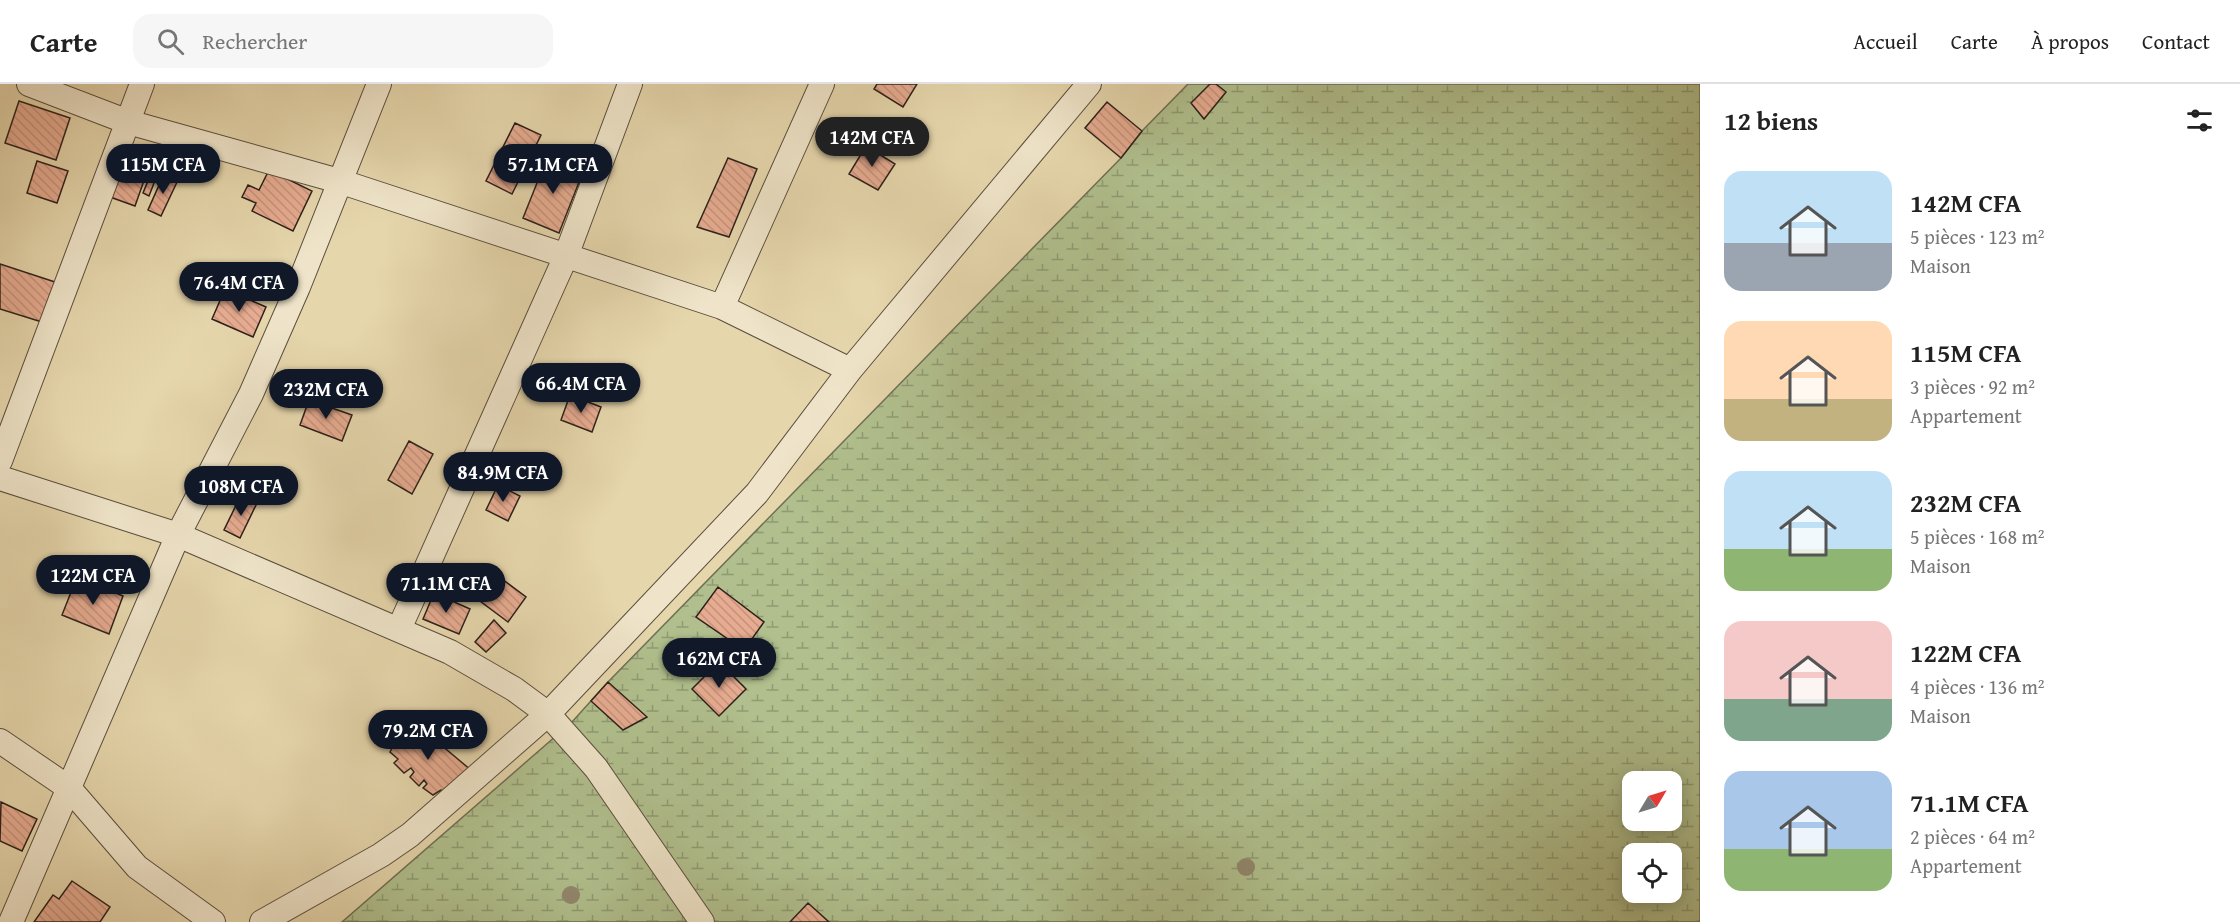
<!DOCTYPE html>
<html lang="fr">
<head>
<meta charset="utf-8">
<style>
  :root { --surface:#fff; --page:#f6f6f6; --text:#222; --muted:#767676; --line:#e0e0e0; --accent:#111827 }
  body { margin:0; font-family:"Gentium Book Plus",serif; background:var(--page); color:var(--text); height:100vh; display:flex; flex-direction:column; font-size:22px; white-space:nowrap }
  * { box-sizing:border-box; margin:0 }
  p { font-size:20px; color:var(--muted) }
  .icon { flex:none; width:33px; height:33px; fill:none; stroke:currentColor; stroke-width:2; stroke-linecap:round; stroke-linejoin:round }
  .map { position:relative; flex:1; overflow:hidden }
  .panel { display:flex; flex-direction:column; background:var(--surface); width:540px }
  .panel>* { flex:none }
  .needle { width:39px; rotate:52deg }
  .tools { position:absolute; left:1622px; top:687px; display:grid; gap:12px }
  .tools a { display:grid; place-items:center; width:60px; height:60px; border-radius:12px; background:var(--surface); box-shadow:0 3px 15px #0003; font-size:30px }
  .price { position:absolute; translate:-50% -51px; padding:0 14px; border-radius:21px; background:var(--accent); color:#fff; font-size:20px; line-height:39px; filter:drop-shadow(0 2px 3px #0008) }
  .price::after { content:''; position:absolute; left:50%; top:36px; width:18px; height:14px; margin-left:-9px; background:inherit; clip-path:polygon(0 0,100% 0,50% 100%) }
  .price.selected { background:#222; color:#fff }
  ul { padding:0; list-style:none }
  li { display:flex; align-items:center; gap:18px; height:150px; padding:0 24px }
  li span { display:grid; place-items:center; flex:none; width:168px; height:120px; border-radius:18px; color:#555 }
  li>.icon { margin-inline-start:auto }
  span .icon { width:72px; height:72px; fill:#fffc; stroke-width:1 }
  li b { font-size:26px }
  h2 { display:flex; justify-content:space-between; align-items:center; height:72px; padding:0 24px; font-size:26px }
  header { display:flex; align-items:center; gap:36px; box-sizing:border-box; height:84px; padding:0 30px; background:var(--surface); border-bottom:2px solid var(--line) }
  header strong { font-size:28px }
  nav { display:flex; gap:33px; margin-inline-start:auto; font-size:21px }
  .search { width:420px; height:54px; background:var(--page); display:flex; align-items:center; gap:15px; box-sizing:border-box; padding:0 21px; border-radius:18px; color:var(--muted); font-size:22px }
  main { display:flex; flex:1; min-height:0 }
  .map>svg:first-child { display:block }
</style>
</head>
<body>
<header>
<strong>Carte</strong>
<div class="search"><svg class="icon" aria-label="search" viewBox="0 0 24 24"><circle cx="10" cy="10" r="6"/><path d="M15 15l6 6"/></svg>Rechercher</div>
<nav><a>Accueil</a><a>Carte</a><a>À propos</a><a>Contact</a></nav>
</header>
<main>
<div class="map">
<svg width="1700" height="838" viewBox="0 0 1700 838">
  <defs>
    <pattern id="wetland-marsh" width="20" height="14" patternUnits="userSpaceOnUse" patternTransform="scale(1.5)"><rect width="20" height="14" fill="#b0bf8d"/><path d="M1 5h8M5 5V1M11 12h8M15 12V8" fill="none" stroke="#8f9b72"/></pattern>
    <pattern id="building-back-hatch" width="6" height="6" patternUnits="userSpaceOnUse" patternTransform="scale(1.5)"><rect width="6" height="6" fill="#e6ab90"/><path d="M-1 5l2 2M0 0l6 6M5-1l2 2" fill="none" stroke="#c5937c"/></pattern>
  </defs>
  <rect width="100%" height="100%" fill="#e6d6ac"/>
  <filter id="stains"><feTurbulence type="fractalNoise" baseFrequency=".00333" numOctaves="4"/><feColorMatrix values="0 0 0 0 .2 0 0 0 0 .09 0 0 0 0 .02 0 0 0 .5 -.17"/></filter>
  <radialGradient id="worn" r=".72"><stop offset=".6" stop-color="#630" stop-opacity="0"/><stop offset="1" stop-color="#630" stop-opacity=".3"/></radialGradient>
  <!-- wetland -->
  <path fill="url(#wetland-marsh)" stroke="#6e7054" stroke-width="1.5" fill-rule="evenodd" d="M 1188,0 L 1700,0 L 1700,838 L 342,838 L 572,638 L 608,598 L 1121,74 L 1142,47 ZM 1632,698 L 1671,698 L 1671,736 L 1632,736 ZM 1632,770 L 1671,770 L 1671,808 L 1632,808 Z"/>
  <!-- building -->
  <path fill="url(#building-back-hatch)" stroke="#2c211a" stroke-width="1.5" d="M 877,0 L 917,0 L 903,23 L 874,5 Z
    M 1210,0 L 1216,0 L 1226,8 L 1204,35 L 1191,19 Z
    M 19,17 L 70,34 L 56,76 L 5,59 Z
    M 1107,18 L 1142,47 L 1121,74 L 1085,44 Z
    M 515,39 L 541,51 L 512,110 L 486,97 Z
    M 866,62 L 895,80 L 878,106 L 849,90 Z
    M 128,65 L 152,74 L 135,122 L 110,113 Z
    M 547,74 L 583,88 L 559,149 L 523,134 Z
    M 728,74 L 757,85 L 729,153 L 697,143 Z
    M 37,77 L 68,87 L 57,119 L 27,109 Z
    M 269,86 L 312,107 L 293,147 L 252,127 L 256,119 L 242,113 L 248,101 L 259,106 Z
    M 164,90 L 178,96 L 161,132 L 148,126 Z
    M 150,92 L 156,94 L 149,112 L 143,109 Z
    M 0,180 L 55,198 L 42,238 L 0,225 Z
    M 225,205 L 266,223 L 253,253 L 212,235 Z
    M 570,311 L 601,323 L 592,348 L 561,336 Z
    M 309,316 L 352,331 L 342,357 L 300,341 Z
    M 409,357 L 433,370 L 412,410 L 388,396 Z
    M 498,401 L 520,412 L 508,437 L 486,426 Z
    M 241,411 L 257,419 L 240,454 L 224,446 Z
    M 498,492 L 526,513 L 508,538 L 480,517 Z
    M 77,493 L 123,512 L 109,550 L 62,531 Z
    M 718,503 L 764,538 L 744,566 L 696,533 Z
    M 434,509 L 470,525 L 459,550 L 423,535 Z
    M 494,536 L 506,549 L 486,568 L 475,558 Z
    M 719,578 L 746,605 L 719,632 L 692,605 Z
    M 608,598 L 647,633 L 623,646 L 591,617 Z
    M 415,639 L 472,687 L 446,713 L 441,706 L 433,711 L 423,704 L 427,700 L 424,696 L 419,702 L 410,693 L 414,688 L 411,684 L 404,689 L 394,679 L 398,675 L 390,668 L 399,651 Z
    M 1,718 L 37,735 L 22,767 L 0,757 Z
    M 72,797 L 110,823 L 100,838 L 34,838 L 53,811 L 59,815 Z
    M 808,819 L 829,838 L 790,838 Z"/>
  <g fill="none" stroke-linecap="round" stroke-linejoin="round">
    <!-- minor casing -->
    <g stroke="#5a4e3e" stroke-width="26">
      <path id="minor" d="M 29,0 L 128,38 L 339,97 L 722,223 L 850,286
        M 722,223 L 822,0
        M 0,377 L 142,0
        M 0,394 L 178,451 L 450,568 L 514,605 L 548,630 L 596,684 L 702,838
        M 399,545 L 566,172 L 630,0
        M 0,657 L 69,704 L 137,783 L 213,838
        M 11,838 L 178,451 L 251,310 L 298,203 L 379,0
        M 262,838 L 381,771 L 410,751 L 548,630 L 757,409 L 850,286 L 1089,0"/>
    </g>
    <!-- minor -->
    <use href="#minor" stroke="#efe4c9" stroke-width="24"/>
  </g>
  <!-- trees -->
  <g fill="#92886c">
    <circle cx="1246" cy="783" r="9"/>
    <circle cx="571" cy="811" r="9"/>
  </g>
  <rect width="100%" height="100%" filter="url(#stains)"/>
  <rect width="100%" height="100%" fill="url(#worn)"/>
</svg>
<div class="tools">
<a><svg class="needle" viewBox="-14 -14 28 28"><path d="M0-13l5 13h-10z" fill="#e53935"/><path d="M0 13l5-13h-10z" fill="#767676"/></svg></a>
<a><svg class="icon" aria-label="locate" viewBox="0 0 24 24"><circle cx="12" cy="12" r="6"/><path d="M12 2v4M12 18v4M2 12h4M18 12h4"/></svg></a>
</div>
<b class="price selected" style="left:872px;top:84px">142M CFA</b>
<b class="price" style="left:163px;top:111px">115M CFA</b>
<b class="price" style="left:553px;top:111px">57.1M CFA</b>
<b class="price" style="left:239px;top:229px">76.4M CFA</b>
<b class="price" style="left:581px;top:330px">66.4M CFA</b>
<b class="price" style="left:326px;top:336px">232M CFA</b>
<b class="price" style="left:503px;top:419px">84.9M CFA</b>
<b class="price" style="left:241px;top:433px">108M CFA</b>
<b class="price" style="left:93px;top:522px">122M CFA</b>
<b class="price" style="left:446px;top:530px">71.1M CFA</b>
<b class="price" style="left:719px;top:605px">162M CFA</b>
<b class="price" style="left:428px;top:677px">79.2M CFA</b>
</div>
<section class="panel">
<h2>12 biens<svg class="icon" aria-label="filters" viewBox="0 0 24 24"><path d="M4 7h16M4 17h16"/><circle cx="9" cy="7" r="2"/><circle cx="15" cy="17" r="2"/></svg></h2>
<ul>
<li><span style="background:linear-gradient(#bfe0f5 60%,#9aa5b1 0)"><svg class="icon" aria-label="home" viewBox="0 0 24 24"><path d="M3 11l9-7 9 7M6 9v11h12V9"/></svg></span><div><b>142M CFA</b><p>5 pièces · 123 m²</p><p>Maison</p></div></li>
<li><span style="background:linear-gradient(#ffd9b3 65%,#c2b280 0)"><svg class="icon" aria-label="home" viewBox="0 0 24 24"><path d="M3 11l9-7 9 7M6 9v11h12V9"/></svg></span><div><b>115M CFA</b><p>3 pièces · 92 m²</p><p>Appartement</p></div></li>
<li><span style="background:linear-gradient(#bfe0f5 65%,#8fb573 0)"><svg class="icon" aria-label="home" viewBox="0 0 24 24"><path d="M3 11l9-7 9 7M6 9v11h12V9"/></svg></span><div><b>232M CFA</b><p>5 pièces · 168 m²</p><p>Maison</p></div></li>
<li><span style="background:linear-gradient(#f6c9c9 65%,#7fa58c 0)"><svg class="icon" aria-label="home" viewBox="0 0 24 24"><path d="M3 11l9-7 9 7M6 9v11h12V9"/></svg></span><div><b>122M CFA</b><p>4 pièces · 136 m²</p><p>Maison</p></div></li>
<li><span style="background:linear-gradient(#a9c7e8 65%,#8fb573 0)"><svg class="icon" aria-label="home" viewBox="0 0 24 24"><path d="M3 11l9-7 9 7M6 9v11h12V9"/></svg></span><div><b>71.1M CFA</b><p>2 pièces · 64 m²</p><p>Appartement</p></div></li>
</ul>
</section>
</main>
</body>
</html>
